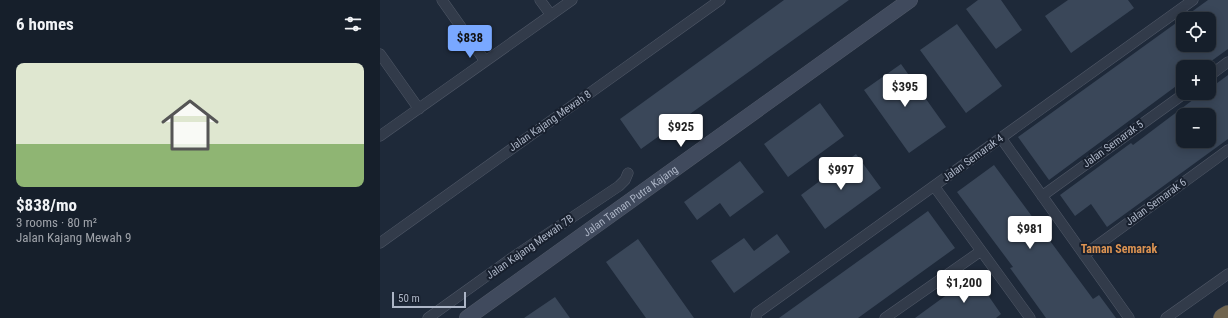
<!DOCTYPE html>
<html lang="en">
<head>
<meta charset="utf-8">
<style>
  :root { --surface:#161f2b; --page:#1f2733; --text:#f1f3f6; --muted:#9ea2a9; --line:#353d47; --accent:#79a8ff }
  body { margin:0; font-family:"Roboto Condensed",sans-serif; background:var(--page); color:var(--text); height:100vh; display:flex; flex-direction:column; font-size:15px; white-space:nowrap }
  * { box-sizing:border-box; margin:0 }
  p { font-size:13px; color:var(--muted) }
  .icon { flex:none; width:22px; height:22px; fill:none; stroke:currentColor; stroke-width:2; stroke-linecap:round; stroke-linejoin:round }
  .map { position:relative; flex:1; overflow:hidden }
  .drawer { display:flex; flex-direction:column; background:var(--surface); width:380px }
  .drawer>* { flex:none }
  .buttons { position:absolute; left:796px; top:12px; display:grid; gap:8px }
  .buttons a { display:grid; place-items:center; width:40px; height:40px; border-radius:8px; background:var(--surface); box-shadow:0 2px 10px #0003,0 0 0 1px var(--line); font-size:20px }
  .scale { position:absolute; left:12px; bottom:10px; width:74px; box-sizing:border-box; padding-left:4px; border:2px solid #acb5c6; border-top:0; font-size:11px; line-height:14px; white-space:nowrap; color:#acb5c6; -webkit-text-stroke:3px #18202e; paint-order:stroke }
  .price { position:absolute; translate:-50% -34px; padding:0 9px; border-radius:4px; background:#fff; color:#222; font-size:13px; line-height:26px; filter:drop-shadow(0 1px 2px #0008) }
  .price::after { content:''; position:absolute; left:50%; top:24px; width:12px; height:9px; margin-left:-6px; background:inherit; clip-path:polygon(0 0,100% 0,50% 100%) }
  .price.selected { background:var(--accent); color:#111 }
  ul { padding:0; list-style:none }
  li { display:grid; align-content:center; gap:8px; height:212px; padding:0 16px }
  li+li { border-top:1px solid var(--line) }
  li span { display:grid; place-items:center; height:124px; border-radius:8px; color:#555 }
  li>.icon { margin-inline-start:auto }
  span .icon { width:72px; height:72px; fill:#fffc; stroke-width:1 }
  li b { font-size:17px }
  h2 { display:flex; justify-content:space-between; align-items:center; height:48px; padding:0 16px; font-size:17px }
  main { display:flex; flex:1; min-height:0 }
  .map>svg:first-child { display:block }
</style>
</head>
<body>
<main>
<section class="drawer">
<h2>6 homes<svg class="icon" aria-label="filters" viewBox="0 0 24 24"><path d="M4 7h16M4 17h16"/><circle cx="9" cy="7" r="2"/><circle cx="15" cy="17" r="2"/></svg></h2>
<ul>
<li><span style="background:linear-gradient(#dfe7d0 65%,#8fb573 0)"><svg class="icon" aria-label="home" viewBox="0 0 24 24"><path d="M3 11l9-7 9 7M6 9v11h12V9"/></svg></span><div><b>$838/mo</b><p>3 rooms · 80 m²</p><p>Jalan Kajang Mewah 9</p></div></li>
</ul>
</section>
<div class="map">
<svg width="848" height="318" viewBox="0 0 848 318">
  <rect width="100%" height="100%" fill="#1e2939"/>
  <!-- building -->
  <path fill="#3a4759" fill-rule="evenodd" d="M 404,0 L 469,0 L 261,149 L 240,119 Z
    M 598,0 L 621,0 L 642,30 L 616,49 L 586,9 Z
    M 688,0 L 748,0 L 754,8 L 691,53 L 665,16 Z
    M 828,0 L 848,0 L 848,49 L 823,67 L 803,67 L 803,81 L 669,180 L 638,137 ZM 803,19 L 829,19 L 829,45 L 803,45 Z
    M 577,24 L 622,86 L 586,113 L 540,50 Z
    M 521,64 L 566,127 L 529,153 L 484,90 Z
    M 848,75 L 848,139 L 727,227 L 711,204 L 695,216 L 680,195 L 751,143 L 753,145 L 822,93 L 829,93 L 829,89 ZM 803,115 L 829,115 L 829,141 L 803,141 Z
    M 440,103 L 464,136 L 408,177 L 384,144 Z
    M 476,154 L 501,188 L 445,229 L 421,195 Z
    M 360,161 L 384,192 L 350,217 L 340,203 L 317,220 L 304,202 Z
    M 614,165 L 713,299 L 719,295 L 736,318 L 666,318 L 630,268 L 633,267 L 577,192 Z
    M 548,211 L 575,248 L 478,318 L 399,318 Z
    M 397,234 L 410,252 L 354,293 L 331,261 L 364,238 L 374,251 Z
    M 258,239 L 314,318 L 266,318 L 226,262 Z
    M 594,275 L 621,314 L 616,318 L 535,318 Z
    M 175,297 L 190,318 L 144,318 Z"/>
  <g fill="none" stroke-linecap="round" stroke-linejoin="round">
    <!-- street casing -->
    <g stroke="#505867" stroke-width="11">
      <path id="street" d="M 62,0 L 105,61
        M 160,0 L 171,15
        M 0,54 L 39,109
        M 829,76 L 848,62
        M 0,136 L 192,0
        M 621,138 L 749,318
        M 554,186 L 650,318
        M 662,196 L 805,93
        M 0,243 L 340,0
        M 704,255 L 848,150
        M 48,318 L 136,255 L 239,186 L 245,180 L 248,173
        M 376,318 L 377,313 L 813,0
        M 505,318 L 601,251
        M 786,318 L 848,274"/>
    </g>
    <!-- secondary casing -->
    <g stroke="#505867" stroke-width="16">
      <g id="secondary">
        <path id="s1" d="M 87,318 L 530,0"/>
      </g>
    </g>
    <!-- highway casing -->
    <g stroke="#3d4554" stroke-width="20">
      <path id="highway" d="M 843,318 L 848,315"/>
    </g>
    <!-- street -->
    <use href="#street" stroke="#323b4a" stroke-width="10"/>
    <!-- secondary -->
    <use href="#secondary" stroke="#404a5d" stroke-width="15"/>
    <!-- highway -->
    <use href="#highway" stroke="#70644e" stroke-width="19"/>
  </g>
  <g text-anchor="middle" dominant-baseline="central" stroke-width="4" stroke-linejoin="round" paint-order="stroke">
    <!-- street labels -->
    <g font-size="11" fill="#acb5c6" stroke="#18202e">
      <text transform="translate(170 121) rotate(-35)">Jalan Kajang Mewah 8</text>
      <text transform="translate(733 144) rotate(-36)">Jalan Semarak 5</text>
      <text transform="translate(593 158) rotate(-36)">Jalan Semarak 4</text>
      <text stroke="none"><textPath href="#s1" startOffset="201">Jalan Taman Putra Kajang</textPath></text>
      <text transform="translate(776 202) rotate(-36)">Jalan Semarak 6</text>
      <text transform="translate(150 247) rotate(-35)">Jalan Kajang Mewah 7B</text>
    </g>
    <!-- neighbourhood labels -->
    <g font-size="12" font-weight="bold" fill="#dc9352" stroke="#18202e">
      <text x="739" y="249">Taman Semarak</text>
    </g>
  </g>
</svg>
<div class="buttons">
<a><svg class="icon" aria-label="locate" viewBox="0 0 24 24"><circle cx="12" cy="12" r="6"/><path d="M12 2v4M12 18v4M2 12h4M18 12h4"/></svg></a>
<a>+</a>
<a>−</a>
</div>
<div class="scale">50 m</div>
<b class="price selected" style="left:90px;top:59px">$838</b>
<b class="price" style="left:525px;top:108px">$395</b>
<b class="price" style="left:301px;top:148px">$925</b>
<b class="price" style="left:461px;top:191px">$997</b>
<b class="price" style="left:650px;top:250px">$981</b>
<b class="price" style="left:584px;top:304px">$1,200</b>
</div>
</main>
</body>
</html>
